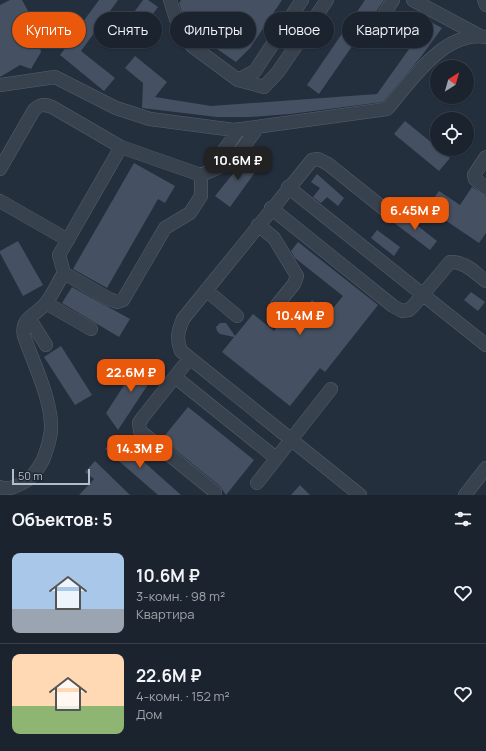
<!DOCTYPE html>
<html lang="ru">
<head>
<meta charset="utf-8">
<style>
  :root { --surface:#1b232e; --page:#242b36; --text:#f1f3f6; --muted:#a0a4aa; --line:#39404a; --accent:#ea580c }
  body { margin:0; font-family:Manrope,sans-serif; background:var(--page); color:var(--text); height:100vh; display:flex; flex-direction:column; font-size:15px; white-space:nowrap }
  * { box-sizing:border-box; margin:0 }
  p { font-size:13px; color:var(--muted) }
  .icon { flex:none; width:22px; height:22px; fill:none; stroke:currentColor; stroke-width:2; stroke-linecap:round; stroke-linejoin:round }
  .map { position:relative; height:495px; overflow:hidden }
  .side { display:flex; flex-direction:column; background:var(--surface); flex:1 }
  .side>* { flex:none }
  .banner { position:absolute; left:12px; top:12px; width:462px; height:36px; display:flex; gap:8px }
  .needle { width:26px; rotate:37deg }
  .tools { position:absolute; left:430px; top:60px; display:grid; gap:8px }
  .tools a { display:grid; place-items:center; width:44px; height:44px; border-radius:50%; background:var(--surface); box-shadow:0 1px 3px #0004,0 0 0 1px var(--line); font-size:20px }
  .scale { position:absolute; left:12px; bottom:10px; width:78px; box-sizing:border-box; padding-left:4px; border:2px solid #b4bcc9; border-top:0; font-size:11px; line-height:14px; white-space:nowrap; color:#b4bcc9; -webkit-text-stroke:3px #1d2633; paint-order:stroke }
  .price { position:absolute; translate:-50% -34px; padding:0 9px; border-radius:8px; background:var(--accent); color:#fff; font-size:13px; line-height:26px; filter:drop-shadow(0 1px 2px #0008) }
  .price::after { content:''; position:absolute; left:50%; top:24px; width:12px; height:9px; margin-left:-6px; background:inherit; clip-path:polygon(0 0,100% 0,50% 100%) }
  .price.on { background:#222; color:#fff }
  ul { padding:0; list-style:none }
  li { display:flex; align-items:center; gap:12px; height:100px; padding:0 12px }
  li+li { border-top:1px solid var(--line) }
  li span { display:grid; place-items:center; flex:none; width:112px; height:80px; border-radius:8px; color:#555 }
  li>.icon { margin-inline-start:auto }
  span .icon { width:48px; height:48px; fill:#fffc; stroke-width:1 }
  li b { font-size:17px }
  h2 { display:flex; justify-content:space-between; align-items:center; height:48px; padding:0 12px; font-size:17px }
  .pill { padding:0 14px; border-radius:18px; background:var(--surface); box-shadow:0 1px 3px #0004,0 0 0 1px var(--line); font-size:14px; line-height:36px }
  .pill.on { background:var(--accent); color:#fff }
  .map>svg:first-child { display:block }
</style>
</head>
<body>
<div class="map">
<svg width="486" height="495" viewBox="0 0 486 495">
  <rect width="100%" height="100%" fill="#242f3e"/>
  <!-- building -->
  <path fill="#455162" d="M 10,0 L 22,0 L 34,22 L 41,52 L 31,69 L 20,65 L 0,77 L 0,5 Z
    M 99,0 L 118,0 L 81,51 L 115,78 L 104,91 L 60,55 L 76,35 L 74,34 Z
    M 143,0 L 148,0 L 158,7 L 128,47 L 116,37 Z
    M 181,0 L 282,0 L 250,48 L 236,62 L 194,33 L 183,16 L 179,3 Z
    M 365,0 L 384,0 L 319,94 L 307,85 Z
    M 429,21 L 442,28 L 420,58 L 383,102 L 290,114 L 249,117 L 217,117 L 142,108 L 143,83 L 125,68 L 135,56 L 167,82 L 155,97 L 211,106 L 377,94 Z
    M 405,121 L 437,147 L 437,149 L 440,149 L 450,158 L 439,171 L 394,134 Z
    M 248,155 L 261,164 L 230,207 L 215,196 Z
    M 134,163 L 175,186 L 165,203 L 158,199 L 107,288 L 73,269 Z
    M 317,174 L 344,198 L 338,206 L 327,197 L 321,203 L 313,197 L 320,188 L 311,182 Z
    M 472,187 L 486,196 L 486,233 L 479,243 L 427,208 L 439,191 L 460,205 Z
    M 400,212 L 437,241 L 430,250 L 393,222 Z
    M 377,230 L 400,247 L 394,256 L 371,238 Z
    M 18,241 L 43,285 L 23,296 L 0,253 L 0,251 Z
    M 298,242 L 378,305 L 325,372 L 320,368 L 290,406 L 222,352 L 234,337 L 220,334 L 217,331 L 216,327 L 220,323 L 226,323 L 235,336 L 253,314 L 274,331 L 284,318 L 293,324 L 312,300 L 329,313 L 343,296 L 295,258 L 291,251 Z
    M 72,287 L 130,319 L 119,337 L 62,303 Z
    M 471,292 L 485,302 L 478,311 L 464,300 Z
    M 61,346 L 92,395 L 75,405 L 44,357 Z
    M 141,359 L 157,371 L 118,430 L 106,413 Z
    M 188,407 L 254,460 L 226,495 L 220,486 L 162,439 Z
    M 116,437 L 181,495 L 158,495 L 105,449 Z
    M 95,461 L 130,495 L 79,495 L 94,479 L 85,472 Z
    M 300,485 L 310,495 L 291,495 Z"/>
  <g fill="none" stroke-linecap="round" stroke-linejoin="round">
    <!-- minor casing -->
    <g stroke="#565f6c" stroke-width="14">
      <path id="minor" d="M 170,0 L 176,19 L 192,46 L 238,80 L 255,71 L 302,0
        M 413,0 L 480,36
        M 484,0 L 486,5
        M 368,39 L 393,0
        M 238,80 L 264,87 L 278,72 L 327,0
        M 0,85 L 55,77 L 116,108 L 150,119 L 234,130 L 387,109 C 411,81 444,30 486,37
        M 486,157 L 474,175 L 475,179 L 486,188
        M 220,167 L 222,153 L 239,129
        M 0,169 L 34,110 C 40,104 44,104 52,107 L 121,147 L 201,175
        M 288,187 L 486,345
        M 0,201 L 68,240
        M 271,208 L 393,306 L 402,311 L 409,310 L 414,305 L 450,262 C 465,261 475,273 486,281
        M 258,225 L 274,238 L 297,276 L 294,284 L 277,305
        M 64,273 L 59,255 L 121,147
        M 206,290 L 237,316
        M 46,303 L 91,329
        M 29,318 L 46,345
        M 189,359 L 143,417 L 139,423 L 140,431 L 215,492
        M 175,377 L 276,458
        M 257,483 L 331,389
        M 0,487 C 8,491 19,485 26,481 C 33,477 39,467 43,460 C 47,449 52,436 51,424 C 50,396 33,362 24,336 C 20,317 37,315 46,303 C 53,294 58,282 64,273 L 109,299 L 117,302 L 123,300 L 165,228 L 190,213 L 201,196 L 201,175 L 233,161 L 258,127
        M 360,495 L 181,351 C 176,339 178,331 183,319 L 312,160 L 318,159 L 328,164 L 388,212
        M 465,495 L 486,468"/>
    </g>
    <!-- minor -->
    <use href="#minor" stroke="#38414e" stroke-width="13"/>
  </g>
</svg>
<div class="tools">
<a><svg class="needle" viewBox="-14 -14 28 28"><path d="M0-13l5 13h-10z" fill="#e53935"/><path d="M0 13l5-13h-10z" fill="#a0a4aa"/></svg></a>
<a><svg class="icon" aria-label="locate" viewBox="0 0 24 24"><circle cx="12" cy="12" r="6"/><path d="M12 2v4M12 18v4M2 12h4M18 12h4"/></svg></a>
</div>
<div class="scale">50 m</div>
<b class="price on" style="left:238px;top:181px">10.6M ₽</b>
<b class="price" style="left:415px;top:231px">6.45M ₽</b>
<b class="price" style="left:300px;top:336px">10.4M ₽</b>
<b class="price" style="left:131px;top:393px">22.6M ₽</b>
<b class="price" style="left:140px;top:469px">14.3M ₽</b>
<div class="banner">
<a class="pill on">Купить</a>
<a class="pill">Снять</a>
<a class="pill">Фильтры</a>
<a class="pill">Новое</a>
<a class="pill">Квартира</a>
</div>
</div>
<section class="side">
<h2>Объектов: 5<svg class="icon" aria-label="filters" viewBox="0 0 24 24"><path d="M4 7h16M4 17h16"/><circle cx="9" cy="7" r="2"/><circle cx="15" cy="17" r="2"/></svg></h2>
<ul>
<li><span style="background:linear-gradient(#a9c7e8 70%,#9aa5b1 0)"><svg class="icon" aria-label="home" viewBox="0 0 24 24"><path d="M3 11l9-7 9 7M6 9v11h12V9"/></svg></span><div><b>10.6M ₽</b><p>3-комн. · 98 m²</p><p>Квартира</p></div><svg class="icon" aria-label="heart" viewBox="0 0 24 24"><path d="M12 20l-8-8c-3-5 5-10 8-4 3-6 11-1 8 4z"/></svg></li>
<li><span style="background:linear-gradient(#ffd9b3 65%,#8fb573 0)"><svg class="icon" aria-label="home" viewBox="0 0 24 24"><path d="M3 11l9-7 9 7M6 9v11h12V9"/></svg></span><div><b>22.6M ₽</b><p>4-комн. · 152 m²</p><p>Дом</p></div><svg class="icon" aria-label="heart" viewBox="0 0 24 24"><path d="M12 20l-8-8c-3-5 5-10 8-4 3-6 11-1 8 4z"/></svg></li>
</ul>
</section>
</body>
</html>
